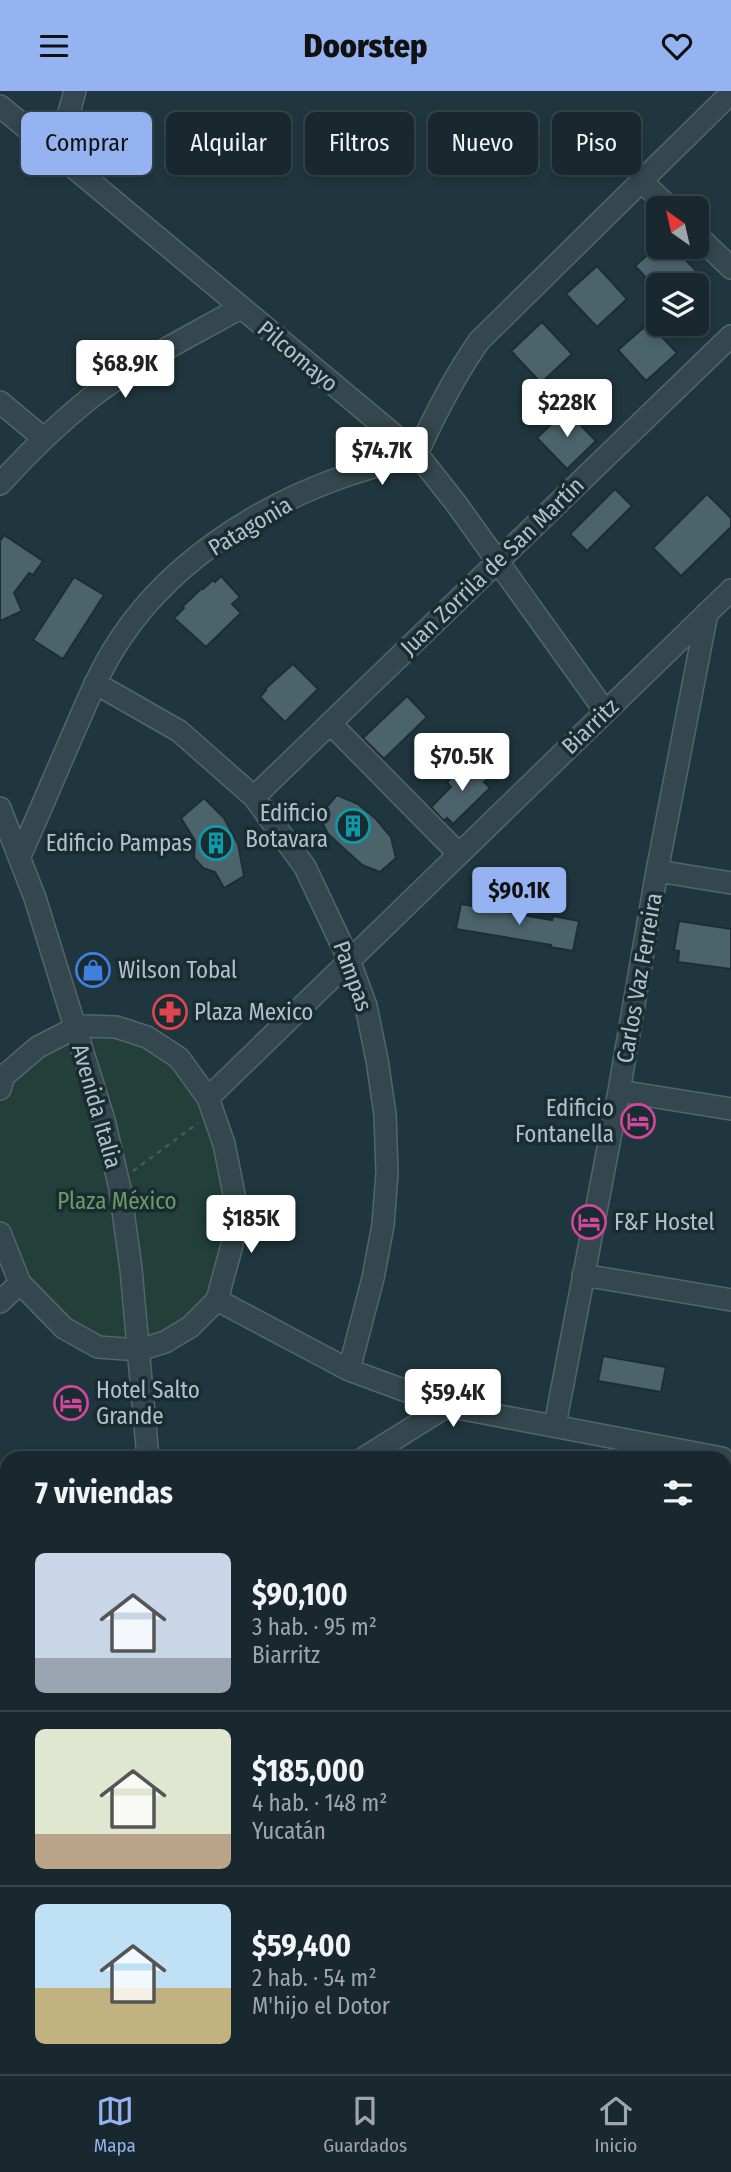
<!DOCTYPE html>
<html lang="es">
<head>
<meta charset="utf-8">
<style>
  :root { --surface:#18282e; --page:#25343a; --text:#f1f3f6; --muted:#9fa6aa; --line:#36444a; --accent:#95b2f1 }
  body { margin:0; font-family:"Fira Sans Condensed",sans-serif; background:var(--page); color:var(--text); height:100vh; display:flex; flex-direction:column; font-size:26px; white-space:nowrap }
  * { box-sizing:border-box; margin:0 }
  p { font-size:23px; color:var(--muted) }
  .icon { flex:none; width:38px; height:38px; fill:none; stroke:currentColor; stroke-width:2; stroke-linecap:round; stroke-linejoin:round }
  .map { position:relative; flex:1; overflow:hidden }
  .sheet { position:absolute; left:0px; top:1360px; width:732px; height:625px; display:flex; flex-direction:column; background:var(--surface); border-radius:21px 21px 0 0; box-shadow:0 4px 10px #0003,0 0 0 2px var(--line) }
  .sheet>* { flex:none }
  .top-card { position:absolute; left:21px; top:21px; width:690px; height:63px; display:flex; gap:14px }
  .needle { width:46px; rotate:326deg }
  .fabs { position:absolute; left:646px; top:105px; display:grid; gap:14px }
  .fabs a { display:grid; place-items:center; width:63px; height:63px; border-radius:10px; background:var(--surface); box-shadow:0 4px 10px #0003,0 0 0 2px var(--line); font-size:35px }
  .price { position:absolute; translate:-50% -60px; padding:0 16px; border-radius:7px; background:#fff; color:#222; font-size:23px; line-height:46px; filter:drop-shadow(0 2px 4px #0008) }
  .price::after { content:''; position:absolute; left:50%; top:42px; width:21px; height:16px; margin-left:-10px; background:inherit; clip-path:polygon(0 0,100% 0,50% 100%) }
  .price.current { background:var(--accent); color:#111 }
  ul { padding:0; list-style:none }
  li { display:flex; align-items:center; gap:21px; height:175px; padding:0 35px }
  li+li { border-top:2px solid var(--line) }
  li span { display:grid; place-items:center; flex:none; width:196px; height:140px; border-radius:10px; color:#555 }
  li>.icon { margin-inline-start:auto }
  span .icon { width:84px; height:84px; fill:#fffc; stroke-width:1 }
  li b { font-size:30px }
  h2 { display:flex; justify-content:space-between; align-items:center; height:84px; padding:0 35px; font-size:30px }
  .pill { padding:0 24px; border-radius:10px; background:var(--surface); box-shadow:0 4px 10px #0003,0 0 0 2px var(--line); font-size:24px; line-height:63px }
  .pill.current { background:var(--accent); color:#111 }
  header { display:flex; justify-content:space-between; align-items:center; height:91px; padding:0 35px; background:var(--accent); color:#111; font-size:32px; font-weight:800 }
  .dock { display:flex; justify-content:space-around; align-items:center; height:98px; border-top:2px solid var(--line); background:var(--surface); font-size:19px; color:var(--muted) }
  .dock a { display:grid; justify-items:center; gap:4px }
  .dock .current { color:var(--accent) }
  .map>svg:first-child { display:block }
</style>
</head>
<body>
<header><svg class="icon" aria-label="menu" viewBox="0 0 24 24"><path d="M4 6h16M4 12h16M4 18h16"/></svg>Doorstep<svg class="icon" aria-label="heart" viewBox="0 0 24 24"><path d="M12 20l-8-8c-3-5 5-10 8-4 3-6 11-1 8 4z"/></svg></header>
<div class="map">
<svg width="731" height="1983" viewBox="0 0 731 1983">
  <rect width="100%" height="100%" fill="#20363e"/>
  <!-- green -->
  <path fill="#223f39" d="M 75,937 L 147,946 L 208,1007 L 234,1103 L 217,1209 L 190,1236 L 98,1256 L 38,1212 L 0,1142 L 0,998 Z"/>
  <!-- building -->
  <path fill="#4b646b" stroke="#1c2e34" stroke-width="2" d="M 656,156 L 673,156 L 710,194 L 696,207 L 696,194 L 653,194 L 635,175 Z
    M 597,175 L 627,208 L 597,236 L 566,203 Z
    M 542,231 L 572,263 L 541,292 L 511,260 Z
    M 649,232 L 677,262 L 646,290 L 618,259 Z
    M 566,319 L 596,350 L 567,378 L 537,347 Z
    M 615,398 L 632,415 L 587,460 L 570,443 Z
    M 707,403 L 731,427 L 731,436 L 681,485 L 653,457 Z
    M 4,444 L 43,470 L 33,484 L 29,482 L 14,502 L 22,520 L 0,530 L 0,450 Z
    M 221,485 L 240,506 L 232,513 L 241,522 L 206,556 L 174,527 L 184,517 L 182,516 L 202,497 L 203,498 L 213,489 L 215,491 Z
    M 74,486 L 104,504 L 63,568 L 33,549 Z
    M 293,573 L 318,598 L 285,631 L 260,606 L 266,599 L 265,598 Z
    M 407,605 L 427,626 L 384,668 L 363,647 Z
    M 471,668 L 489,687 L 484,691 L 490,697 L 453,733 L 447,727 L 444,730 L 431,716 L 451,696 L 447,691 Z
    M 337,704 L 358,713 L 376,728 L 391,746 L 396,767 L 380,781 L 362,774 L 328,743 L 319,725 Z
    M 204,707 L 224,727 L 238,753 L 244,785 L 224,797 L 215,781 L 203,777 L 194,767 L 195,750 L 181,727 Z
    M 461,813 L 552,829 L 553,825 L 579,830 L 573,860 L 550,856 L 551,854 L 456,838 Z
    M 679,830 L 731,838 L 731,878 L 678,871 L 679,860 L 674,859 Z
    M 603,1265 L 666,1276 L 661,1301 L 598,1290 Z"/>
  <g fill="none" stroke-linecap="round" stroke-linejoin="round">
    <!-- minor casing -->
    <g stroke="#53656b" stroke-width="24">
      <path id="minor" d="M 0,15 L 417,363 L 455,411 L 605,620
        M 57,64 L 75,0
        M 641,90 L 670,117
        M 696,143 L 731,177
        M 0,311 L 43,347
        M 0,393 C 28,362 57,334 89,308 C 135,272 189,246 240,217
        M 95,592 L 179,640 L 254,706 L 305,776 L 349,869 L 366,915 L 377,969 L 385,1023 L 387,1082 L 383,1134 L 373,1187 L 349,1279
        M 330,632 L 459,763
        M 254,706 L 731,245
        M 0,717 L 35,807 L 104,1029 L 120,1098 L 131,1178 L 148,1367
        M 20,765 C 38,725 55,684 73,643 C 85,616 96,587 112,561 C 162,477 253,417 345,385 C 369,377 393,370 417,363 C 435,323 454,286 479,250 L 731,2
        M 657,780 L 731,792
        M 0,998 L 4,985 L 38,956 L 75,937 L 83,935 L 116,936 L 147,946 L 179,967 L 208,1007 L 224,1053 L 234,1103 L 232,1154 L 217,1209 L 190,1236 L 165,1251 L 139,1259 L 98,1256 L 64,1237 L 20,1192 L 0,1142
        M 619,1000 L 731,1018
        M 208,1007 L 731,499
        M 583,1184 L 731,1209
        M 217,1209 L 349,1279 L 447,1315 L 722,1367
        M 0,1211 L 20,1192
        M 555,1334 L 619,1000 L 657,780 L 707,522
        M 364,1367 L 447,1315
        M 724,1413 L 731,1410
        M 0,1487 L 7,1497
        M 724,1588 L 731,1583
        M 724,1614 L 731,1621
        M 0,1817 L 7,1826
        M 724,1940 L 731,1951
        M 139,1978 L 141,1983
        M 159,1978 L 161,1983
        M 445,1978 L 449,1983
        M 84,1983 L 90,1978
        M 108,1983 L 113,1978"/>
    </g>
    <!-- path -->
    <path stroke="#405b55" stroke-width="2.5" stroke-dasharray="5 5" stroke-linecap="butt" d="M 133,1080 L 198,1032"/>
    <!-- minor -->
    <use href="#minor" stroke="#34474e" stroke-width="21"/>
  </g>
  <!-- icons -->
  <defs>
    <g id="building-ring" transform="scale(1.75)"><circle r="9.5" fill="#1a2c32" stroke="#0f9aa8" stroke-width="1.5"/><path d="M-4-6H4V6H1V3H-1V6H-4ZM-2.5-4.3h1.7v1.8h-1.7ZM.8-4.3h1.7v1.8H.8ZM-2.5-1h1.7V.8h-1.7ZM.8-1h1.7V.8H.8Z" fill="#0f9aa8"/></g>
    <g id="shop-ring" transform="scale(1.75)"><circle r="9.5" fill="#1a2c32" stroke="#3f7fe0" stroke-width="1.5"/><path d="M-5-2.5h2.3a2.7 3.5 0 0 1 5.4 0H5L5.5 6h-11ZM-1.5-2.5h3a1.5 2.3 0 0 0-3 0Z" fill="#3f7fe0"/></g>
    <g id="pharmacy-ring" transform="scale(1.75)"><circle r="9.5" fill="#1a2c32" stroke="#e0444e" stroke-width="1.5"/><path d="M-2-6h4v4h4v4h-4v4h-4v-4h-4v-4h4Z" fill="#e0444e"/></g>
    <g id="hotel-ring" transform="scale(1.75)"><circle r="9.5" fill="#1a2c32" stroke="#d1479c" stroke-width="1.5"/><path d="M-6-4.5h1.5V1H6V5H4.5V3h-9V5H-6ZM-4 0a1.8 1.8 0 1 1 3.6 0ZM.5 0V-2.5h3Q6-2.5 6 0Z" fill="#d1479c"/></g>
  </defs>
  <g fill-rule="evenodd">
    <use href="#building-ring" x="353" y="735"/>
    <use href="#building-ring" x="216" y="752"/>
    <use href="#shop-ring" x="93" y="879"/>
    <use href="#pharmacy-ring" x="170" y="921"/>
    <use href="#hotel-ring" x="638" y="1030"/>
    <use href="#hotel-ring" x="589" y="1131"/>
    <use href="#hotel-ring" x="71" y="1312"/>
  </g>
  <g text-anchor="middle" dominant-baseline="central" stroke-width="7" stroke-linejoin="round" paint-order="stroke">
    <!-- street labels -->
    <g font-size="23" fill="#b0c2c9" stroke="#1a2c32">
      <text transform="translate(298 265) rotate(40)">Pilcomayo</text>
      <text transform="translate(250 435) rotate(-31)">Patagonia</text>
      <text transform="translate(492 475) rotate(-44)">Juan Zorrila de San Martín</text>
      <text transform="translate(590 635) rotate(-44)">Biarritz</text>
      <text transform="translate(353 885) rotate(70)">Pampas</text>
      <text transform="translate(639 887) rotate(-80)">Carlos Vaz Ferreira</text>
      <text transform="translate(97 1015) rotate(74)">Avenida Italia</text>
    </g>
    <!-- poi labels -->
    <g font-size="23" fill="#b0c2c9" stroke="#1a2c32" text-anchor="start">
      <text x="328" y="722" text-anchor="end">Edificio<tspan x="328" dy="26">Botavara</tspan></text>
      <text x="192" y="752" text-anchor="end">Edificio Pampas</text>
      <text x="118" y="879">Wilson Tobal</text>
      <text x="194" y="921">Plaza Mexico</text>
      <text x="614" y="1017" text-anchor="end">Edificio<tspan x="614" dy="26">Fontanella</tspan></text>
      <text x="614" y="1131">F&amp;F Hostel</text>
      <text x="96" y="1299">Hotel Salto<tspan x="96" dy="26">Grande</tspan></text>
    </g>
    <!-- park labels -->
    <g font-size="23" fill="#6a9d64" stroke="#1a2c32">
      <text x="117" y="1110">Plaza México</text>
    </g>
  </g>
</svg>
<div class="fabs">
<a><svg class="needle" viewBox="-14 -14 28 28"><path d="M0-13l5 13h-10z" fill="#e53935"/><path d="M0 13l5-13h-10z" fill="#9fa6aa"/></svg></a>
<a><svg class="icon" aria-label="layers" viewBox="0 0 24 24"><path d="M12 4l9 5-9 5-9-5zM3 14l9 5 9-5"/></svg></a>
</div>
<b class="price" style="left:125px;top:309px">$68.9K</b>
<b class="price" style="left:567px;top:348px">$228K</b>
<b class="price" style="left:382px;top:396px">$74.7K</b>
<b class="price" style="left:462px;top:702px">$70.5K</b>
<b class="price current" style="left:519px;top:836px">$90.1K</b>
<b class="price" style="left:251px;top:1164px">$185K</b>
<b class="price" style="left:453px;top:1338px">$59.4K</b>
<div class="top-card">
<a class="pill current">Comprar</a>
<a class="pill">Alquilar</a>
<a class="pill">Filtros</a>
<a class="pill">Nuevo</a>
<a class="pill">Piso</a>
</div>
<section class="sheet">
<h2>7 viviendas<svg class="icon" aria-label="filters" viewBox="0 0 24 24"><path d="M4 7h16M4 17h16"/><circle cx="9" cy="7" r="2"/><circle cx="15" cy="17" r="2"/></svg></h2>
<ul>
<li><span style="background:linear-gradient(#c9d6e8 75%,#9aa5b1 0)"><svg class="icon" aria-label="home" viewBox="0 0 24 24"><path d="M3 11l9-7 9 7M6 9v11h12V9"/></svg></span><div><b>$90,100</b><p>3 hab. · 95 m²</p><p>Biarritz</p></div></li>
<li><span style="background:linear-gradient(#dfe7d0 75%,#b9a48a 0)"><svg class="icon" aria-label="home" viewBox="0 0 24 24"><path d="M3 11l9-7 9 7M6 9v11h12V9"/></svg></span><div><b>$185,000</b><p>4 hab. · 148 m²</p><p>Yucatán</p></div></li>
<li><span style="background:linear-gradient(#bfe0f5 60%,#c2b280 0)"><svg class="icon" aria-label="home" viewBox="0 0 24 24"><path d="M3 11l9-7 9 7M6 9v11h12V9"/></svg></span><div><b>$59,400</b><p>2 hab. · 54 m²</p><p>M'hijo el Dotor</p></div></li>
</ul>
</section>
</div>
<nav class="dock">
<a class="current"><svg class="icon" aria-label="map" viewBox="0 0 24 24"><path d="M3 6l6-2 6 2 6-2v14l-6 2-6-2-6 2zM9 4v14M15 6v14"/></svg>Mapa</a>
<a><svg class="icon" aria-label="saved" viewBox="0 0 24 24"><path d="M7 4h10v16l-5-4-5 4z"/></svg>Guardados</a>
<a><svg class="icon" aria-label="home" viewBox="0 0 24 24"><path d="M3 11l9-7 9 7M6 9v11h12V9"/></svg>Inicio</a>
</nav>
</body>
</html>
